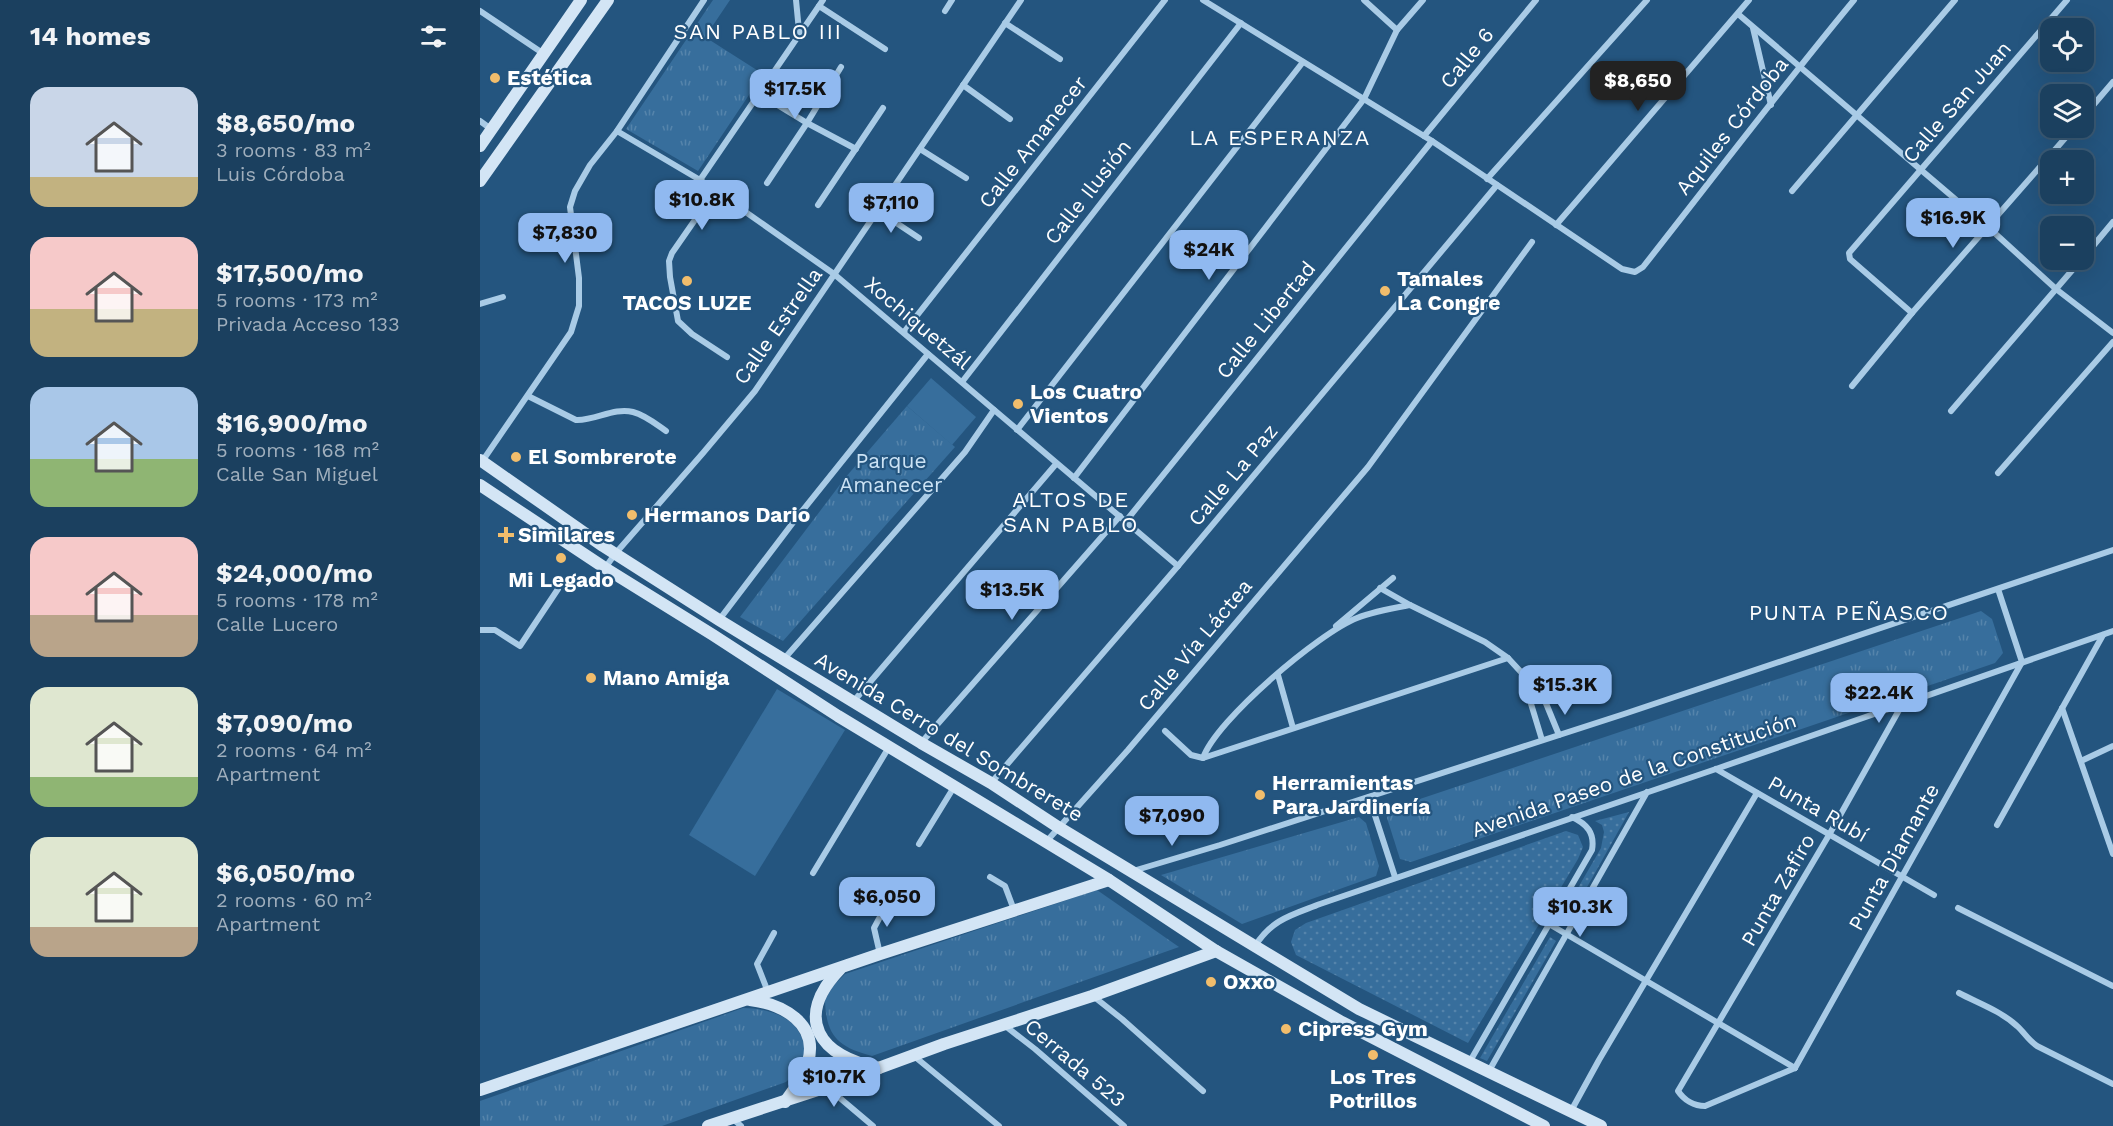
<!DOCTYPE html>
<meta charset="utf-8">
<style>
body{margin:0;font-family:"Work Sans",sans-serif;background:#284b68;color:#f1f3f6;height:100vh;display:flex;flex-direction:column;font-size:22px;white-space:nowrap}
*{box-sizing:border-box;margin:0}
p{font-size:20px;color:#a0afbd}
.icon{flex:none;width:33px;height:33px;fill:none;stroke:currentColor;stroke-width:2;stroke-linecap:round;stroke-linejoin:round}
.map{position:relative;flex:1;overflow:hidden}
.details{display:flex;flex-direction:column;background:#1b405f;width:480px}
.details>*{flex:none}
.buttons{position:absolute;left:1560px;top:18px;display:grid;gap:12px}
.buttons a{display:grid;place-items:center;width:54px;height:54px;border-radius:12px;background:#1b405f;box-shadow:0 6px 24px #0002,0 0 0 2px #395974;font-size:30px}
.price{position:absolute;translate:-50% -51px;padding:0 14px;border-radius:12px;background:#90b9f0;color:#111;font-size:20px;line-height:39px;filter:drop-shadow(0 2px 3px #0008)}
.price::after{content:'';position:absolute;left:50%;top:36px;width:18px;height:14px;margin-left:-9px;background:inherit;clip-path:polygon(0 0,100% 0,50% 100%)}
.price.on{background:#222;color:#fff}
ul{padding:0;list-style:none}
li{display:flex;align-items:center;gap:18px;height:150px;padding:0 30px}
li span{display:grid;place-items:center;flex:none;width:168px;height:120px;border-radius:18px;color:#555}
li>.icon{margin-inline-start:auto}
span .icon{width:72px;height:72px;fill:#fffc;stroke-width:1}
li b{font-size:26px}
h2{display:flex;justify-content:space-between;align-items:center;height:72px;padding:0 30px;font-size:26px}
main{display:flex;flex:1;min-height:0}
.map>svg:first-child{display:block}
.grass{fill:url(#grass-tufts)}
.garden{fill:url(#garden-dots)}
.pitch{fill:#376e9c}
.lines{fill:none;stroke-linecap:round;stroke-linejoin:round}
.street{stroke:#a9cbe6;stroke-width:6}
.secondary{stroke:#d3e5f5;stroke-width:12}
.poi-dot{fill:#f1bd6c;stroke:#24557f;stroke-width:2}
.labels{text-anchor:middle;stroke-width:4.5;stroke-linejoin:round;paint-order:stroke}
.street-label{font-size:21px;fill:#fff;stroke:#24557f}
.poi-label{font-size:21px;font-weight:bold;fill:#fff;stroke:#24557f;text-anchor:start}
.park-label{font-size:21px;fill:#cce3f5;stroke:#24557f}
.neighbourhood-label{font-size:22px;letter-spacing:1.5px;fill:#fff;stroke:#24557f}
</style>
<main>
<section class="details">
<h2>14 homes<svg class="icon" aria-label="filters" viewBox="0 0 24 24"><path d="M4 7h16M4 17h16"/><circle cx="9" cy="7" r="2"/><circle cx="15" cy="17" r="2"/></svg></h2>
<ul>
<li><span style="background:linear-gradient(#c9d6e8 75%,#c2b280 0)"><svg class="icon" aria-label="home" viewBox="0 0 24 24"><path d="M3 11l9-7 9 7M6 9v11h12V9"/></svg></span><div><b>$8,650/mo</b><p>3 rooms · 83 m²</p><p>Luis Córdoba</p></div></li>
<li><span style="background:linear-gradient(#f6c9c9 60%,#c2b280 0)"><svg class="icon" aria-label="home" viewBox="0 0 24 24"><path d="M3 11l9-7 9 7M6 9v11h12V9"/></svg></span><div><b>$17,500/mo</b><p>5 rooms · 173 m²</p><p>Privada Acceso 133</p></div></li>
<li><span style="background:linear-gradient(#a9c7e8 60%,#8fb573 0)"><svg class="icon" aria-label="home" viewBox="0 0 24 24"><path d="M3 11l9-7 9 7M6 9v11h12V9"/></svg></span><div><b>$16,900/mo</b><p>5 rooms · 168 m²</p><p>Calle San Miguel</p></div></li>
<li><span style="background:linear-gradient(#f6c9c9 65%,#b9a48a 0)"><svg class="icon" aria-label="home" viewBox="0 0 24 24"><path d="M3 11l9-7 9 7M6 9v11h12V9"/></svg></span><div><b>$24,000/mo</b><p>5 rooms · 178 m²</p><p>Calle Lucero</p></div></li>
<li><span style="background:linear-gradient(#dfe7d0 75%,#8fb573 0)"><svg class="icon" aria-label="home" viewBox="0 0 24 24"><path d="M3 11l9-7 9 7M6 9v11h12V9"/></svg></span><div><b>$7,090/mo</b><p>2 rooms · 64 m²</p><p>Apartment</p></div></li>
<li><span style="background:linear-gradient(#dfe7d0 75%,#b9a48a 0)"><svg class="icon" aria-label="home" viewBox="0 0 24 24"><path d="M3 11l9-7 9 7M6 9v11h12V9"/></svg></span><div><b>$6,050/mo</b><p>2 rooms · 60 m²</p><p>Apartment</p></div></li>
</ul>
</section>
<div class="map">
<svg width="1633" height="1126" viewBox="0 0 1633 1126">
<defs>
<pattern id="grass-tufts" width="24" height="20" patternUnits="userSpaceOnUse" patternTransform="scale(1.5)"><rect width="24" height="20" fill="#376e9c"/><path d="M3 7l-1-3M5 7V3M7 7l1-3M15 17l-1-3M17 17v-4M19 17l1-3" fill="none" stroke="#5584ab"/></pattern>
<pattern id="garden-dots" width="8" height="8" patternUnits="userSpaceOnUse" patternTransform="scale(1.5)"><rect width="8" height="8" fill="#376e9c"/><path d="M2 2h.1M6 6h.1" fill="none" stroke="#5584ab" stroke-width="1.8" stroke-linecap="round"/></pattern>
</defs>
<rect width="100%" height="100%" fill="#24557f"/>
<g class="grass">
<path d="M 233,0 L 250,0 L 225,37 L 283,74 L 218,171 L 146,129 Z"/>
<path d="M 427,406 L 475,447 L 303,641 L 260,617 L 365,478 Z"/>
<path d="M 1501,611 L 1512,619 L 1523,653 L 1515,663 L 931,862 L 920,859 L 907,818 L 910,809 Z"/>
<path d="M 879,817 L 886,823 L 899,866 L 896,876 L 762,924 L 681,875 Z"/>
<path d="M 617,890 L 699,947 L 392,1056 C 358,1047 346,1036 345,1000 L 353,986 L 365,974 Z"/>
<path d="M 263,1008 C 289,1008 321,1018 324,1047 C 325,1053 323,1064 319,1069 C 316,1074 310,1078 306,1082 L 182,1126 L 0,1126 L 0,1101 Z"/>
</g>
<g class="garden">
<path d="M 1149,812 L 1087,923 L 1080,919 L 1121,848 L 1124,832 L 1122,825 L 1115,821 Z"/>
<path d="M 1086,831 L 1098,835 L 1103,847 L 1098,859 L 988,1043 L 816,955 L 811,942 L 815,930 L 826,923 Z"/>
<path d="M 1070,937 L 1076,941 L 1007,1061 L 1000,1058 Z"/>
</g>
<g class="pitch">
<path d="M 451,378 L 496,417 L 472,445 L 427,406 Z"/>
<path d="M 297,689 L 365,730 L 275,876 L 209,835 Z"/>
</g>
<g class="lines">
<g class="street">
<path d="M 316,0 L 319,31"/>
<path d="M 723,0 L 952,141 L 1142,269 L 1155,272 L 1163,267 C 1233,178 1302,87 1374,0"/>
<path d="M 884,0 L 917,30"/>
<path d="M 339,6 L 405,49"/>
<path d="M 0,11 L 64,54"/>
<path d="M 465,11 L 472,0"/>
<path d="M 1258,14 L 1508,227 L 1576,289 L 1633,333"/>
<path d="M 525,23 L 580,59"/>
<path d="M 1273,28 L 1291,105"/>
<path d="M 483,85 L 530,119"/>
<path d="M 278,93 L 327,123 L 376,149"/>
<path d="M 1604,116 L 1633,82"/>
<path d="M 0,121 L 11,129"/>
<path d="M 137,131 L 220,180 L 354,274 L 698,566"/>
<path d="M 944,136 L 1056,0"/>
<path d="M 440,149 L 486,178"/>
<path d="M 1007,179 L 1167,0"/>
<path d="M 220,180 L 343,0"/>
<path d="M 287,183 L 327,123 L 361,67"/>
<path d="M 235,191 L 192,253 L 189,261 L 190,277 L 198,321 L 212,334 L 247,357"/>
<path d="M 1312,191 L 1475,0"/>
<path d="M 338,205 L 403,108"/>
<path d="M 397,210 L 439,238"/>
<path d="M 1076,225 L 1269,0"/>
<path d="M 1604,257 L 1633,222"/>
<path d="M 0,304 L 23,297"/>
<path d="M 1432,313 L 1370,259 L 1369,253 L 1587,0"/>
<path d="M 424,332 L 685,0"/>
<path d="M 482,382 L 761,23"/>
<path d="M 1372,386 L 1432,313 L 1594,128"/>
<path d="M 48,396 L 96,420 C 115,421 134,407 153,412 C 165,415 176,424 186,431"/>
<path d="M 1471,411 L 1601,260"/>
<path d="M 537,430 L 823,62"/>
<path d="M 1,463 L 91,332 L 99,306 L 99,278 L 90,207 L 95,191 L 110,165 L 137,131 L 224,0"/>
<path d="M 1518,473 L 1633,342"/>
<path d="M 594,478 L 884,99 L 917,30 L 943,0"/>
<path d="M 646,521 L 952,141"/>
<path d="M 125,568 L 135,554 L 223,453 L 275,391 L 541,0"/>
<path d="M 900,588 L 930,605 L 1005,642 L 1028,658 L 1063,696 L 1079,735"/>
<path d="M 239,620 L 315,520 L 448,354"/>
<path d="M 856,626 L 913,578"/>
<path d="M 0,630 L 15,630 L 40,646 L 78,589"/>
<path d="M 304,659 L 485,452 L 514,410"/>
<path d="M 1042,674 L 1062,740"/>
<path d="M 798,675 L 813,728"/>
<path d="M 373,702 L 576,464"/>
<path d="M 1582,708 L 1633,854"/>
<path d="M 685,731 L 711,755 L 723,758 L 1028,658"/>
<path d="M 441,743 L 640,516"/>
<path d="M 723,758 C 736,720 839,633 877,618 C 894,611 913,608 930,605"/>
<path d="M 1601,761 L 1633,746"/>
<path d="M 1236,769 L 1454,895"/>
<path d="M 511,783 L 698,566 L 1017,185"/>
<path d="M 889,797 L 915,877"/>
<path d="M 1517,825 L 1623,635"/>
<path d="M 566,842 L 648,750 L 888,467 L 1052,242"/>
<path d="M 439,844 L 474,787"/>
<path d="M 653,871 L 740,845 L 1144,714 L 1633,550"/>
<path d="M 333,873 L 409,747"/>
<path d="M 510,877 L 525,886 L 534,910"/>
<path d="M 1478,908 L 1633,986"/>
<path d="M 1069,924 L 1315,1068"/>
<path d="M 775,946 C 792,919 812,915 840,904 L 1236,769 L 1633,631"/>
<path d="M 400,954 L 394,928 L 408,902"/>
<path d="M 288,992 L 277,964 L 294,933"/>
<path d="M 1479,993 C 1498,1003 1521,1011 1537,1026 C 1544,1032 1548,1040 1557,1046 L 1633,1084"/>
<path d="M 613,996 L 642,1019 L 723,1091"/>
<path d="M 524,1025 L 555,1049 L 644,1126"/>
<path d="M 434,1056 L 519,1126"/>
<path d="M 989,1063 L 1112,850 C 1115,833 1107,824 1092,817"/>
<path d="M 1315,1068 L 1225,1106 C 1214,1106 1204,1100 1198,1091 L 1349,835 L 1423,703"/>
<path d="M 1315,1068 L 1542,662 L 1518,589"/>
<path d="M 1009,1071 L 1167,792"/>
<path d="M 348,1088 L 393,1126"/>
<path d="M 1091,1111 L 1119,1060 L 1277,793"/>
<path d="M 252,1118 L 261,1126"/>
</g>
<g class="secondary">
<path d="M 0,146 L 101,0"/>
<path d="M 0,181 L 128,0"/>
<path d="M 0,460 L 123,546 L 239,620 L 441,743 L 511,783 L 578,827 L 879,1009 L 1121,1126"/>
<path d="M 0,485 L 125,568 L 233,635 L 358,716 L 629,880 L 736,951 L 860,1021 L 1064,1126"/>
<path d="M 360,969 C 313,1018 339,1057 399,1068"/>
<path d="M 270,1000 C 302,1004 339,1023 328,1062 C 324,1077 314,1089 305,1102"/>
<path d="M 0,1090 L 400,954 L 629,880"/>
<path d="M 228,1126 L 347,1087 L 464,1044 L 612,996 L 736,951"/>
</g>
</g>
<g class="poi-dot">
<circle cx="15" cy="78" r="6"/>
<circle cx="207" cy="281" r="6"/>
<circle cx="905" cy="291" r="6"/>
<circle cx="538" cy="404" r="6"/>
<circle cx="36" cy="457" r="6"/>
<circle cx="152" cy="515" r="6"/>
<path d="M23 526h6v6h6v6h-6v6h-6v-6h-6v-6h6z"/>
<circle cx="81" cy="558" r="6"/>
<circle cx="111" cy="678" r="6"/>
<circle cx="780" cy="795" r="6"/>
<circle cx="731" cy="982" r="6"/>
<circle cx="806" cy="1029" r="6"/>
<circle cx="893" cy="1055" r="6"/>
</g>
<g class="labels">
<g class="street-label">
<text transform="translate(987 58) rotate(-51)" y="7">Calle 6</text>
<text transform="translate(1477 102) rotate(-49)" y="7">Calle San Juan</text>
<text transform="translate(1252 126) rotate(-52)" y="7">Aquiles Córdoba</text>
<text transform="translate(553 142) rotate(-52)" y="7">Calle Amanecer</text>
<text transform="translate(608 192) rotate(-52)" y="7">Calle Ilusión</text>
<text transform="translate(786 320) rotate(-51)" y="7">Calle Libertad</text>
<text transform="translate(438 323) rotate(40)" y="7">Xochiquetzál</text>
<text transform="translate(298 326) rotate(-55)" y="7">Calle Estrella</text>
<text transform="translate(753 475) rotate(-50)" y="7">Calle La Paz</text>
<text transform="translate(715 645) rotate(-50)" y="7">Calle Vía Láctea</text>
<text transform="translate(469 737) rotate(31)" y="7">Avenida Cerro del Sombrerete</text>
<text transform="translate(1154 775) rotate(-19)" y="7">Avenida Paseo de la Constitución</text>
<text transform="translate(1338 809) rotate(30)" y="7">Punta Rubí</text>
<text transform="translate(1414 857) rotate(-61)" y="7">Punta Diamante</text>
<text transform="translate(1298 890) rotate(-60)" y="7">Punta Zafiro</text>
<text transform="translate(595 1063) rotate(40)" y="7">Cerrada 523</text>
</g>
<g class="poi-label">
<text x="27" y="85">Estética</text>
<text x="917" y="286">Tamales<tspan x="917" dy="24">La Congre</tspan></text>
<text x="207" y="310" text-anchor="middle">TACOS LUZE</text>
<text x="550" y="399">Los Cuatro<tspan x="550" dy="24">Vientos</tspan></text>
<text x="48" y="464">El Sombrerote</text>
<text x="164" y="522">Hermanos Dario</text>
<text x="38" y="542">Similares</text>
<text x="81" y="587" text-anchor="middle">Mi Legado</text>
<text x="123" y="685">Mano Amiga</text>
<text x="792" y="790">Herramientas<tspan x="792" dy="24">Para Jardinería</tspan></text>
<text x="743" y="989">Oxxo</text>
<text x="818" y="1036">Cipress Gym</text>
<text x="893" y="1084" text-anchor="middle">Los Tres<tspan x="893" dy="24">Potrillos</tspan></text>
</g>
<g class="park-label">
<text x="411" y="468">Parque<tspan x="411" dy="24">Amanecer</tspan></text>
</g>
<g class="neighbourhood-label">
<text x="278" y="39">SAN PABLO III</text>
<text x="800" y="145">LA ESPERANZA</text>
<text x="591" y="507">ALTOS DE<tspan x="591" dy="25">SAN PABLO</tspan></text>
<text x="1369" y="620">PUNTA PEÑASCO</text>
</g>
</g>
</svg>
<div class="buttons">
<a><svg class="icon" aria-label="locate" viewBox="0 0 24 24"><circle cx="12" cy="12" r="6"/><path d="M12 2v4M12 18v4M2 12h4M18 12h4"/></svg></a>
<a><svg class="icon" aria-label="layers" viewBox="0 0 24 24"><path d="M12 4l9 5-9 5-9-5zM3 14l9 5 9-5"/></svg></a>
<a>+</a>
<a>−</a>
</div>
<b class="price on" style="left:1158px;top:112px">$8,650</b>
<b class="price" style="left:315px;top:120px">$17.5K</b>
<b class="price" style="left:222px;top:231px">$10.8K</b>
<b class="price" style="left:411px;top:234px">$7,110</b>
<b class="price" style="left:1473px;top:249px">$16.9K</b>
<b class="price" style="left:85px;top:264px">$7,830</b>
<b class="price" style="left:729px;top:281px">$24K</b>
<b class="price" style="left:532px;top:621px">$13.5K</b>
<b class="price" style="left:1085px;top:716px">$15.3K</b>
<b class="price" style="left:1399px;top:724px">$22.4K</b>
<b class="price" style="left:692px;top:847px">$7,090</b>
<b class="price" style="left:407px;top:928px">$6,050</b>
<b class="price" style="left:1100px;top:938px">$10.3K</b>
<b class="price" style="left:354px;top:1108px">$10.7K</b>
</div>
</main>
